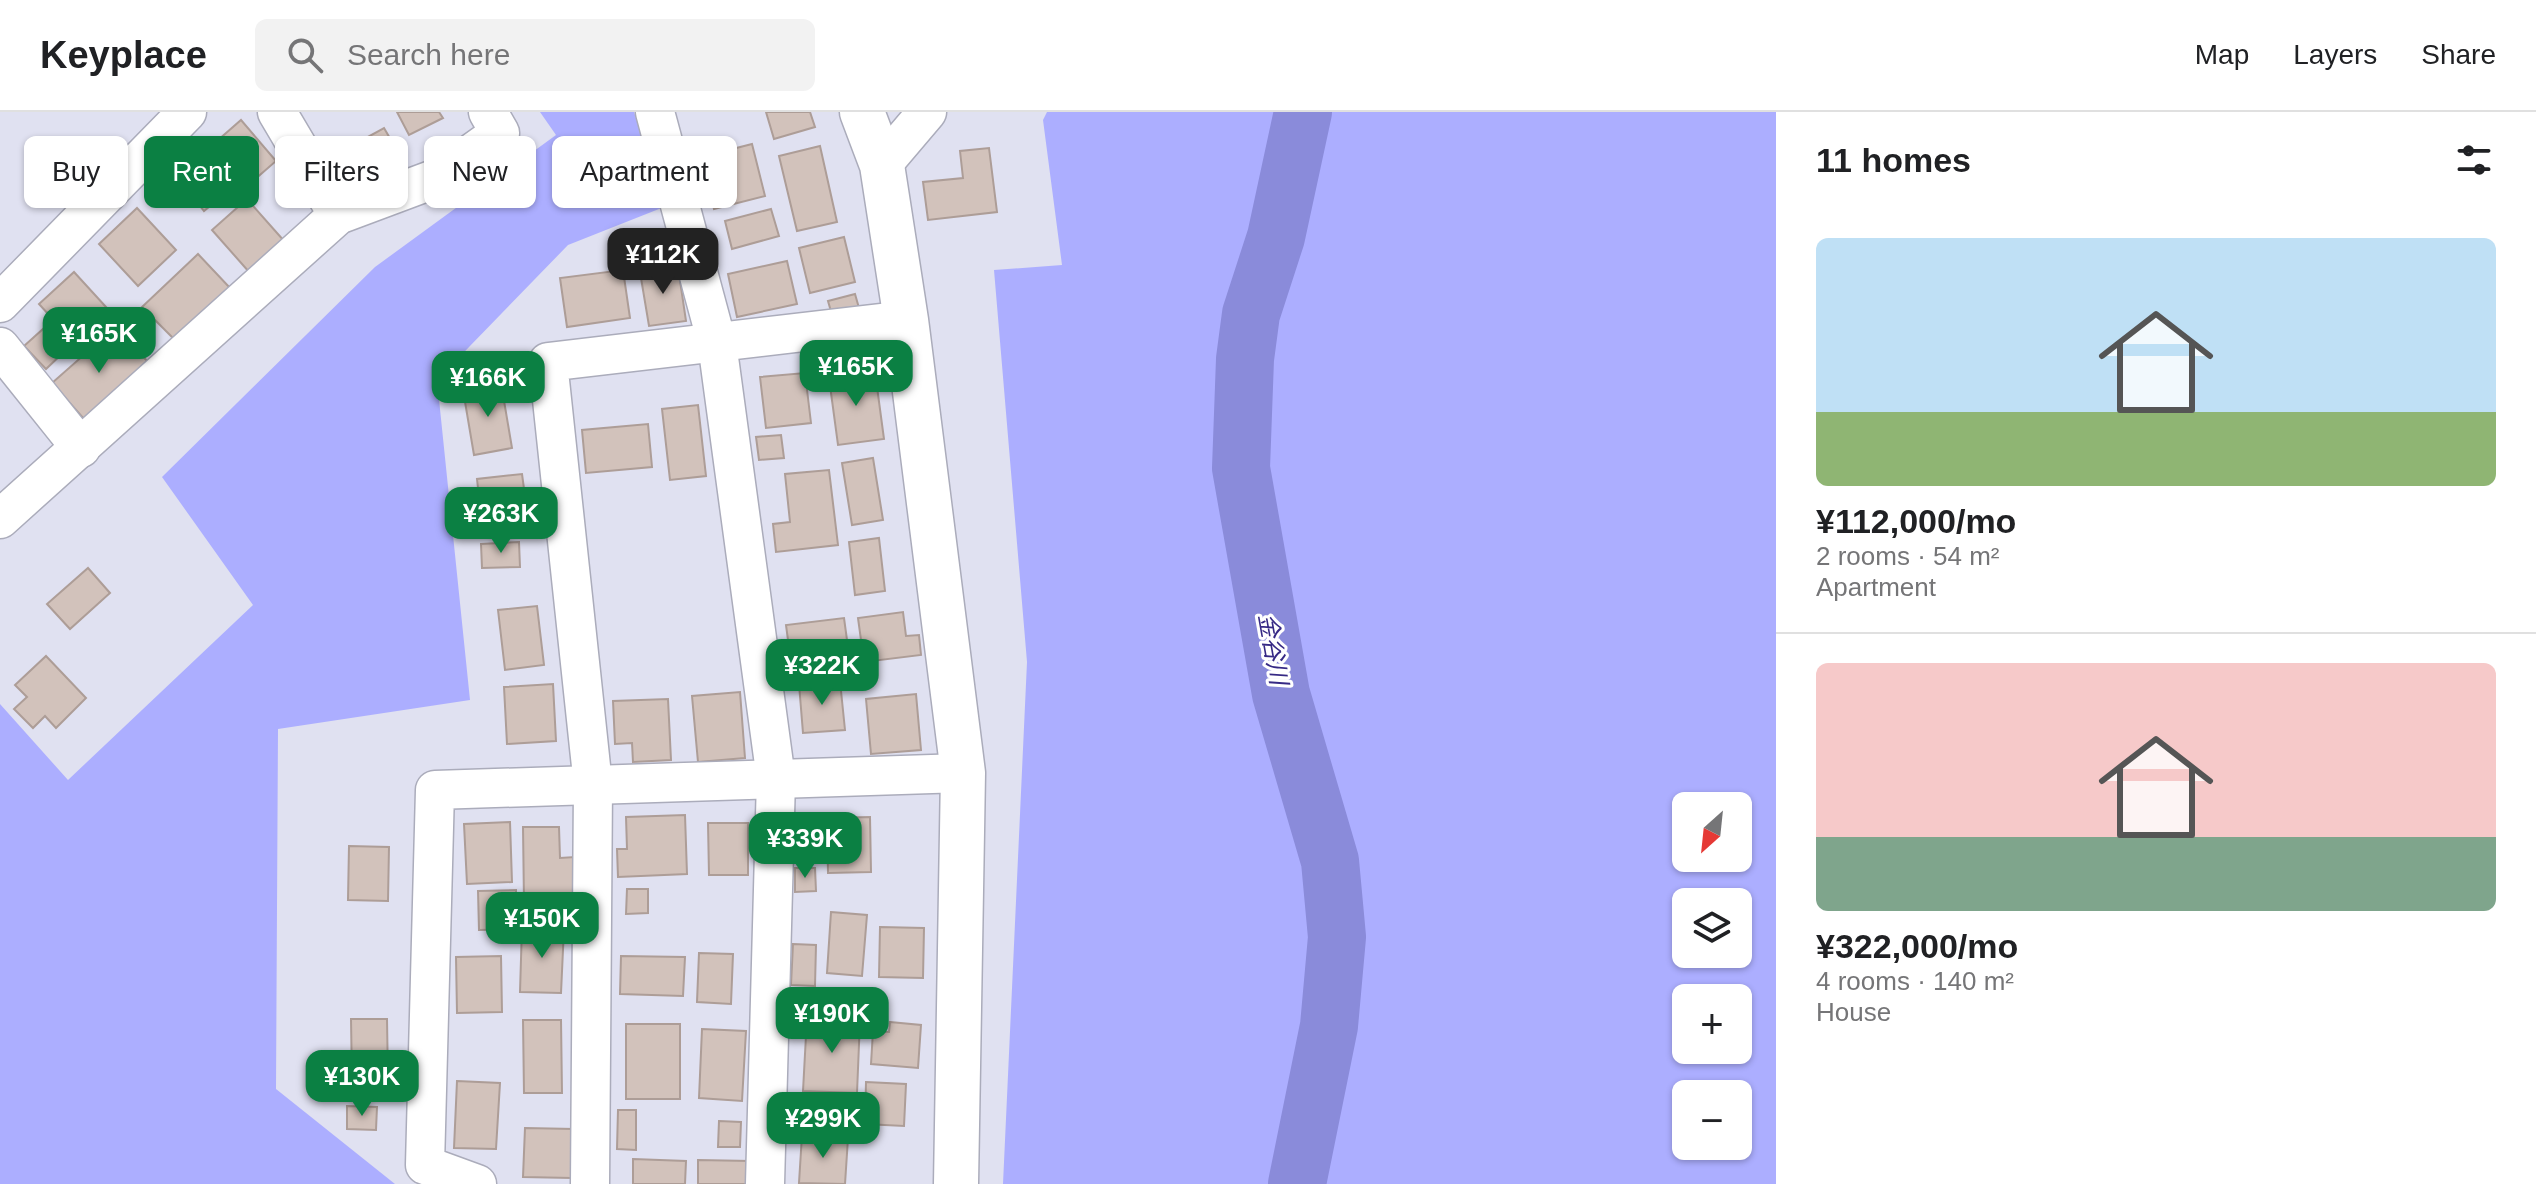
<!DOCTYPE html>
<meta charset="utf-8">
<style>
body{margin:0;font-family:Helvetica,"Noto Sans JP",sans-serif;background:#f2f2f2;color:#202124;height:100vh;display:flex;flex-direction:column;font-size:30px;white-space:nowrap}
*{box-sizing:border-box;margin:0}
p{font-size:26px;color:#757577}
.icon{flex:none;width:44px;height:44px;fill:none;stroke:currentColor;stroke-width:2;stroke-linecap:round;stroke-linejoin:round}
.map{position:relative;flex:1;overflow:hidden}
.details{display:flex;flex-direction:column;background:#fff;width:760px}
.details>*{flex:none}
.top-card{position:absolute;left:24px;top:24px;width:760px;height:72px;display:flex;gap:16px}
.needle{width:52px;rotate:207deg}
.controls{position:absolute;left:1672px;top:680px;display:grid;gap:16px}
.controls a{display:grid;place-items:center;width:80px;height:80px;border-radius:12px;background:#fff;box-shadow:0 2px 6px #0004;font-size:40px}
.price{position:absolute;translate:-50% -68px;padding:0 18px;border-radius:16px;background:#0b8043;color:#fff;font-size:26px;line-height:52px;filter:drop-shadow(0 2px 4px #0008)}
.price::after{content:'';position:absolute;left:50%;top:48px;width:24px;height:18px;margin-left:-12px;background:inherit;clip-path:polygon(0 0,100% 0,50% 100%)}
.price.selected{background:#222;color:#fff}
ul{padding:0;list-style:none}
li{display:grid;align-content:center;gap:16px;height:424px;padding:0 40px}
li+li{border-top:2px solid #e0e0e0}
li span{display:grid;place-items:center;height:248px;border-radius:12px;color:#555}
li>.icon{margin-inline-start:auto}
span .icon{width:144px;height:144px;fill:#fffc;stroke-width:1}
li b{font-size:34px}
h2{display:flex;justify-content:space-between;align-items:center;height:96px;padding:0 40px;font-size:34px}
.pill{padding:0 28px;border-radius:12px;background:#fff;box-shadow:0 2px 6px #0004;font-size:28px;line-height:72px}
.pill.selected{background:#0b8043;color:#fff}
header{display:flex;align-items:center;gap:48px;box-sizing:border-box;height:112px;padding:0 40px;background:#fff;border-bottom:2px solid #e0e0e0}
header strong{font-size:38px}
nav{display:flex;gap:44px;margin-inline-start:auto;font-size:28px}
.search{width:560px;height:72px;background:#f2f2f2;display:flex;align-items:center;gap:20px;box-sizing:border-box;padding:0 28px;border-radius:12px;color:#757577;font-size:30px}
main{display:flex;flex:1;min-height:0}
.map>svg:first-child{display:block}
.green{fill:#acaeff;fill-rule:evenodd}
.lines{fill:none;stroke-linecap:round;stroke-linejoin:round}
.river{stroke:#8a8bda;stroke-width:58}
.building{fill:#d2c2bb;stroke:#ad9d97;stroke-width:2}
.street-casing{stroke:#abacbb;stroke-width:41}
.secondary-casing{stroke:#abacbb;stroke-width:47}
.street{stroke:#fff;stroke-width:38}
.secondary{stroke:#fff;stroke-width:44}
.labels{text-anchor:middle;stroke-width:6;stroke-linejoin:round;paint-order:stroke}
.water-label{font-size:24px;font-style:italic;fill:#362985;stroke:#fff}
</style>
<header>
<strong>Keyplace</strong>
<div class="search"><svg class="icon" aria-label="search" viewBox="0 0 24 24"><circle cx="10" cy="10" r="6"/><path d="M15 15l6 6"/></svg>Search here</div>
<nav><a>Map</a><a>Layers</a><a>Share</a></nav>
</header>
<main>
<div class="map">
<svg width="1776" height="1072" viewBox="0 0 1776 1072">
<rect width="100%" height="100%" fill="#e0e1f1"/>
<g class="green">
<path d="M 540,0 L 634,0 L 664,95 L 568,133 L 437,268 L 470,588 L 278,617 L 276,977 L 395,1072 L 0,1072 L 0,592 L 68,668 L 253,493 L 162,365 L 375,155 L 556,23 Z"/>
<path d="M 1047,0 L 1776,0 L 1776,1072 L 1003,1072 L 1027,550 L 994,158 L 1062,153 L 1043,8 ZM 1686,694 L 1738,694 L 1738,746 L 1686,746 ZM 1686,790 L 1738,790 L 1738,842 L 1686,842 ZM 1686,886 L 1738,886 L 1738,938 L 1686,938 ZM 1686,982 L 1738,982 L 1738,1034 L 1686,1034 Z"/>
</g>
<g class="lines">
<path class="river" d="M 1297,1072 L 1329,914 L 1337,825 L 1330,749 L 1281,582 L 1241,356 L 1245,247 L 1251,202 L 1276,125 L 1303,0"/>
</g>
<g class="building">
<path d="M 397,0 L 439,0 L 443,6 L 409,23 Z"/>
<path d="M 766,0 L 810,0 L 815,15 L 774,27 Z"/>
<path d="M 241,8 L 276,49 L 229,90 L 194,49 Z"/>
<path d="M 384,16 L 406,54 L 366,77 L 344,38 Z"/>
<path d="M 752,32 L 765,84 L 714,97 L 701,45 Z"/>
<path d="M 820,34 L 837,110 L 797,119 L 779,44 Z"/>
<path d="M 989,36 L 997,100 L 928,108 L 923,70 L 963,66 L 960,39 Z"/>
<path d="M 194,62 L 216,89 L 204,99 L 182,71 Z"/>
<path d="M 247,87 L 285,130 L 250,161 L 212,118 Z"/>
<path d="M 137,96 L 176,138 L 138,174 L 99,132 Z"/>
<path d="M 771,97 L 779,124 L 732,137 L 725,109 Z"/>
<path d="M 844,125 L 855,170 L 810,181 L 799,136 Z"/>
<path d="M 198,142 L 231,177 L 176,229 L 142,195 Z"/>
<path d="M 787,149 L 797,192 L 737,205 L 728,162 Z"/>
<path d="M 678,155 L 686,209 L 649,214 L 640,160 Z"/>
<path d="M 623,158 L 630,206 L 567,215 L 560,166 Z"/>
<path d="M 74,160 L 106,195 L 71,227 L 39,192 Z"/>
<path d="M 855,182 L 859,196 L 832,203 L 828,189 Z"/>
<path d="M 43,217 L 64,240 L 46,257 L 24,234 Z"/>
<path d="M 125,225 L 148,250 L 84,307 L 52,271 L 103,226 L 113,236 Z"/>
<path d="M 875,260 L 884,327 L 838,333 L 829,266 Z"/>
<path d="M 805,261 L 811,311 L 766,316 L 760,265 Z"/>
<path d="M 501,271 L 512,336 L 474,343 L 463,278 Z"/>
<path d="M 698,293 L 706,364 L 670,368 L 662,297 Z"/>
<path d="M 648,312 L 652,355 L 586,361 L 582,318 Z"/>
<path d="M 781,323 L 784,346 L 759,348 L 756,325 Z"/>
<path d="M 873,346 L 883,408 L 852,413 L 842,351 Z"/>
<path d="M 829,358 L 838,433 L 776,440 L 773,412 L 790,410 L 785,362 Z"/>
<path d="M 522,362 L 528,406 L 482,412 L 477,367 Z"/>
<path d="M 879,426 L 885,479 L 855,483 L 849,430 Z"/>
<path d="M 519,430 L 520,455 L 482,456 L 481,432 Z"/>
<path d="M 88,456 L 110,481 L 70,517 L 47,492 Z"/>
<path d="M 537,494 L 544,553 L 505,558 L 498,498 Z"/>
<path d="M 903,500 L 906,524 L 919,523 L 921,543 L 864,550 L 858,506 Z"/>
<path d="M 844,506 L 850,550 L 792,558 L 786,513 Z"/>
<path d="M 46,544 L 86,586 L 56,616 L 45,604 L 33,616 L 14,597 L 27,585 L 15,573 Z"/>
<path d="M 840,569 L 845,618 L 803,621 L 799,572 Z"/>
<path d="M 553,572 L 556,629 L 507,632 L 504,575 Z"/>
<path d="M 740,580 L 745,646 L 698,650 L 692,584 Z"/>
<path d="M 916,582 L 921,638 L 871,642 L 866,587 Z"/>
<path d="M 668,587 L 671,648 L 633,650 L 632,631 L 615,632 L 613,589 Z"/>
<path d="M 685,703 L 687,762 L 618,765 L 617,737 L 627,737 L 626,705 Z"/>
<path d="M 870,705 L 871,760 L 828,761 L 827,706 Z"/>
<path d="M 510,710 L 512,770 L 467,772 L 464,712 Z"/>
<path d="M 708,711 L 748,711 L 748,763 L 709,763 Z"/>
<path d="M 523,715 L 559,715 L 560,746 L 575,745 L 576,789 L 524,790 Z"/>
<path d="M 349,734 L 389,735 L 388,789 L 348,788 Z"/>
<path d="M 795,756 L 815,756 L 816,779 L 795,780 Z"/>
<path d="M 627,777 L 648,777 L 648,801 L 626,802 Z"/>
<path d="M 516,778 L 516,817 L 479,818 L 478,779 Z"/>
<path d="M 831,800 L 867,803 L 862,864 L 827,861 Z"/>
<path d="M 522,814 L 564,816 L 561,881 L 520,880 Z"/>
<path d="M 880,815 L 924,816 L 923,866 L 879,865 Z"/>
<path d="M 793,832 L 816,833 L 815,874 L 791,873 Z"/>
<path d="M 699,841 L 733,842 L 731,892 L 697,890 Z"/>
<path d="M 501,844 L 502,900 L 457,901 L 456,845 Z"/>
<path d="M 621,844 L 685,845 L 683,884 L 620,882 Z"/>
<path d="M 807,905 L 860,908 L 857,981 L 803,979 Z"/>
<path d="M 351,907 L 387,907 L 388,969 L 352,970 Z"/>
<path d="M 523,908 L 561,908 L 562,981 L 524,981 Z"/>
<path d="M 890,910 L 921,913 L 918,956 L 871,952 L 873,919 L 889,920 Z"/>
<rect x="626" y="912" width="54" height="75"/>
<path d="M 702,917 L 746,919 L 742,989 L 699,986 Z"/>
<path d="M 457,969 L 500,971 L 496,1037 L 454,1036 Z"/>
<path d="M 866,970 L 906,972 L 904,1014 L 865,1012 Z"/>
<path d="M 347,994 L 377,995 L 376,1018 L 347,1017 Z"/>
<path d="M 618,998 L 636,998 L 636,1038 L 617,1037 Z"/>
<path d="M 719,1009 L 741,1010 L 740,1035 L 718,1035 Z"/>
<path d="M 525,1016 L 574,1017 L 572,1066 L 523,1065 Z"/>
<path d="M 802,1023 L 848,1026 L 845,1072 L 799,1071 Z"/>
<path d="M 633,1047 L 686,1049 L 685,1072 L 633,1072 Z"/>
<path d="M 698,1048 L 750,1049 L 750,1072 L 698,1072 Z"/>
</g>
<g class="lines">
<defs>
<g id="street">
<path d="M 277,0 L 338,103"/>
<path d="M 655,0 L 717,231 L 776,667 L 765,1072"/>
<path d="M 882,53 L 927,0"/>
<path d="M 0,191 L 187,0"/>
<path d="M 0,235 L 81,336"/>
<path d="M 0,407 L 338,103 L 437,66 L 500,21 L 488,0"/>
<path d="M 477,1072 L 425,1053 L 435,678 L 963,661"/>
<path d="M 590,1072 L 593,673 L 548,250 L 906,208"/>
</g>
<path id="secondary" d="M 862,0 L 882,53 L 906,208 L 963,661 L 956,1072"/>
</defs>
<use href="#street" class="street-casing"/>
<use href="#secondary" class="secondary-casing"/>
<use href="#street" class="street"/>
<use href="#secondary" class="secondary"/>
</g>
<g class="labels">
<g class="water-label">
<text transform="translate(1273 537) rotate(80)" y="8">金谷川</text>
</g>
</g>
</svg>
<div class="controls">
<a><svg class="needle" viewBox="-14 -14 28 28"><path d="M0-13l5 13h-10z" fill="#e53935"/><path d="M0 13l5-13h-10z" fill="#757577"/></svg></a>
<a><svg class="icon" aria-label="layers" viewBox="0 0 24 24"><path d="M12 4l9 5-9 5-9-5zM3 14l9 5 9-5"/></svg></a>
<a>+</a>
<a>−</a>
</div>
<b class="price selected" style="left:663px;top:184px">¥112K</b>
<b class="price" style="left:99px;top:263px">¥165K</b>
<b class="price" style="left:856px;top:296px">¥165K</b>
<b class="price" style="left:488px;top:307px">¥166K</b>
<b class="price" style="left:501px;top:443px">¥263K</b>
<b class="price" style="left:822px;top:595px">¥322K</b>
<b class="price" style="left:805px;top:768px">¥339K</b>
<b class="price" style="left:542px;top:848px">¥150K</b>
<b class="price" style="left:832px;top:943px">¥190K</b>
<b class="price" style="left:362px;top:1006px">¥130K</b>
<b class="price" style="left:823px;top:1048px">¥299K</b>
<div class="top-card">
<a class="pill">Buy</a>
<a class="pill selected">Rent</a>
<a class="pill">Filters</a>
<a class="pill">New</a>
<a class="pill">Apartment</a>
</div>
</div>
<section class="details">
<h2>11 homes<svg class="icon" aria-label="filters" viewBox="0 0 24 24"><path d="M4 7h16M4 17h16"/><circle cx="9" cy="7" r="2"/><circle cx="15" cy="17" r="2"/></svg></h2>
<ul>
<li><span style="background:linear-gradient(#bfe0f5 70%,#8fb573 0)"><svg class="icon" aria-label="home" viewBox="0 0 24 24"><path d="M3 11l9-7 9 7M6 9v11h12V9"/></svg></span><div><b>¥112,000/mo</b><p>2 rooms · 54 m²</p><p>Apartment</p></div></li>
<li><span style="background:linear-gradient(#f6c9c9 70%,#7fa58c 0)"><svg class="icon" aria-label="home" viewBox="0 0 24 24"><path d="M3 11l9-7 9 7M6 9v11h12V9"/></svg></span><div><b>¥322,000/mo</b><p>4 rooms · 140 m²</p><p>House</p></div></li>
</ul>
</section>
</main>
